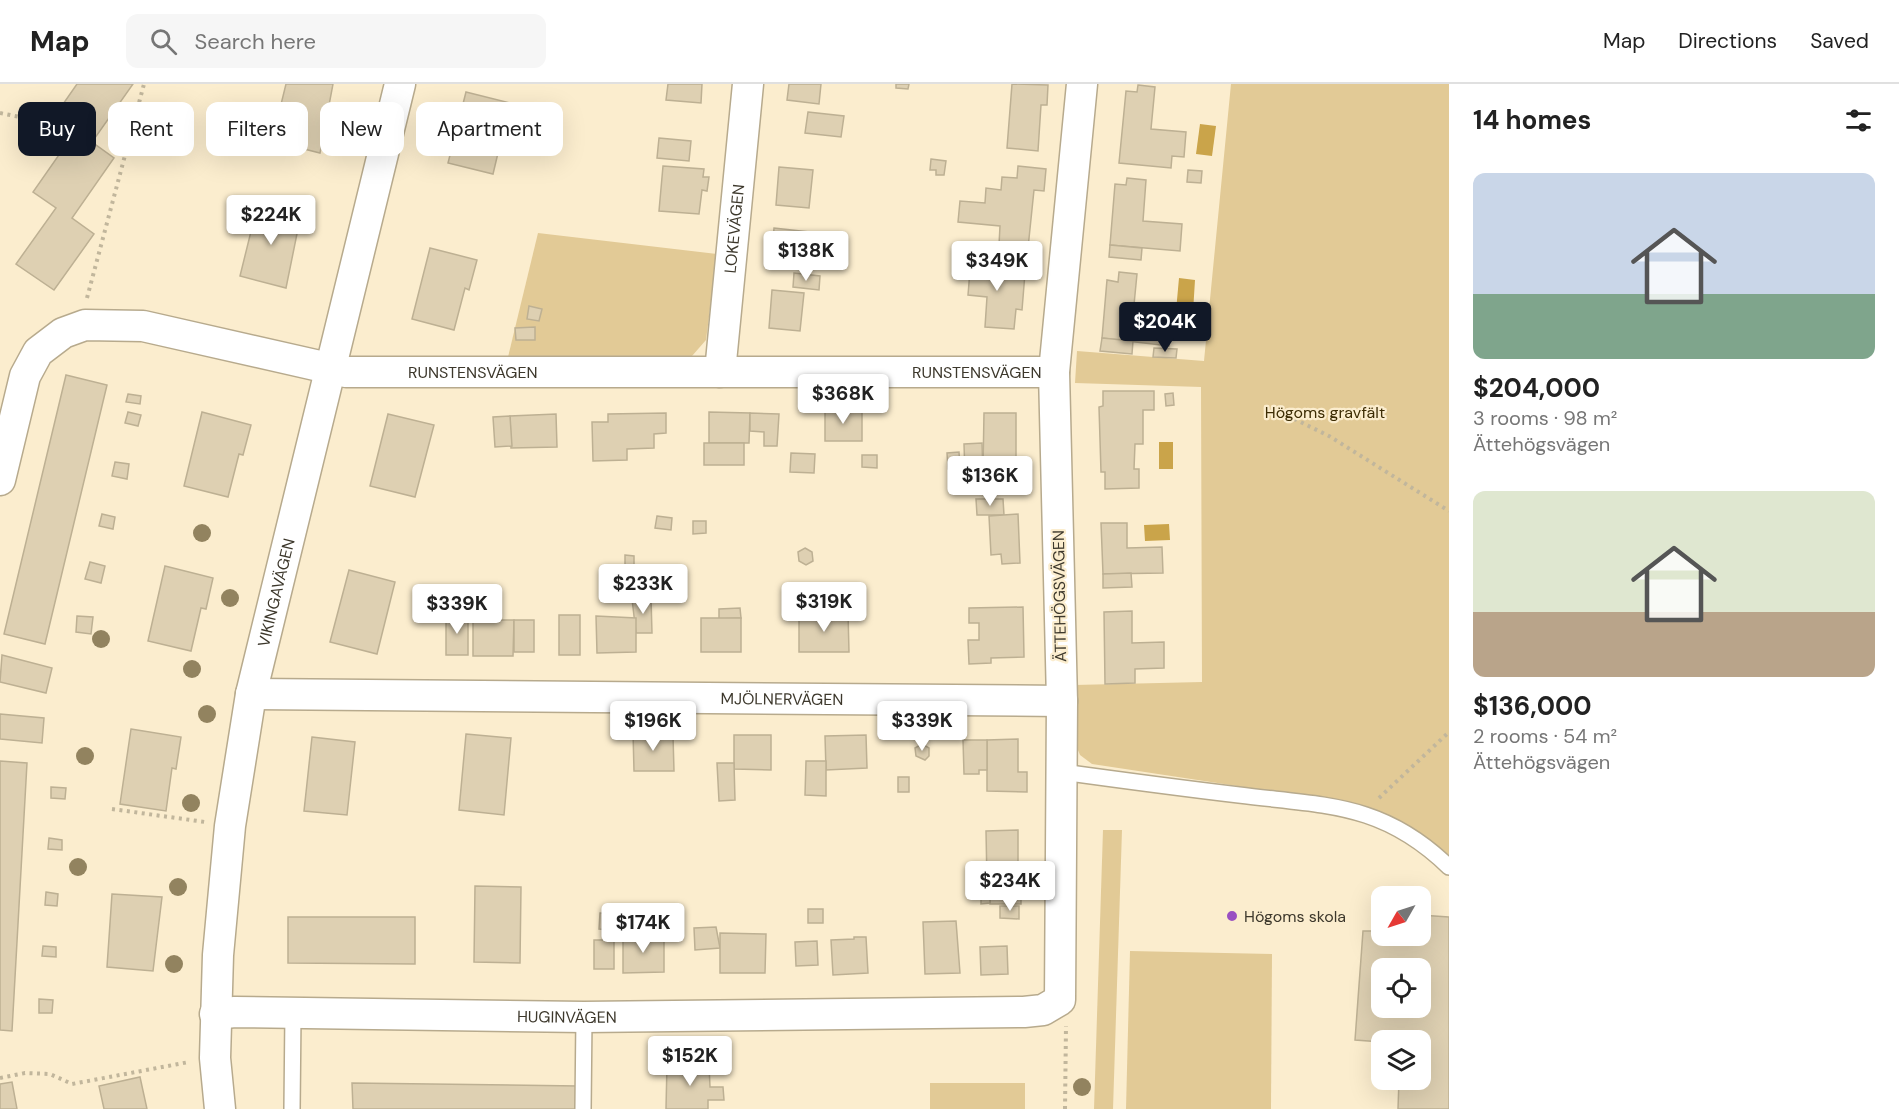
<!DOCTYPE html>
<meta charset="utf-8">
<style>
body{margin:0;font-family:"DM Sans",sans-serif;background:#f6f6f6;color:#222;height:100vh;display:flex;flex-direction:column;font-size:22px;white-space:nowrap}
*{box-sizing:border-box;margin:0}
p{font-size:20px;color:#767676}
.icon{flex:none;width:33px;height:33px;fill:none;stroke:currentColor;stroke-width:2;stroke-linecap:round;stroke-linejoin:round}
.map{position:relative;flex:1;overflow:hidden}
.drawer{display:flex;flex-direction:column;background:#fff;width:450px}
.drawer>*{flex:none}
.top-card{position:absolute;left:18px;top:18px;width:570px;height:54px;display:flex;gap:12px}
.needle{width:39px;rotate:231deg}
.fabs{position:absolute;left:1371px;top:802px;display:grid;gap:12px}
.fabs a{display:grid;place-items:center;width:60px;height:60px;border-radius:12px;background:#fff;box-shadow:0 6px 24px #0002;font-size:30px}
.price{position:absolute;translate:-50% -51px;padding:0 14px;border-radius:6px;background:#fff;color:#222;font-size:20px;line-height:39px;filter:drop-shadow(0 2px 3px #0008)}
.price::after{content:'';position:absolute;left:50%;top:36px;width:18px;height:14px;margin-left:-9px;background:inherit;clip-path:polygon(0 0,100% 0,50% 100%)}
.price.selected{background:#111827;color:#fff}
ul{padding:0;list-style:none}
li{display:grid;align-content:center;gap:12px;height:318px;padding:0 24px}
li span{display:grid;place-items:center;height:186px;border-radius:12px;color:#555}
li>.icon{margin-inline-start:auto}
span .icon{width:108px;height:108px;fill:#fffc;stroke-width:1}
li b{font-size:26px}
h2{display:flex;justify-content:space-between;align-items:center;height:72px;padding:0 24px;font-size:26px}
.tag{padding:0 21px;border-radius:12px;background:#fff;box-shadow:0 6px 24px #0002;font-size:21px;line-height:54px}
.tag.selected{background:#111827;color:#fff}
header{display:flex;align-items:center;gap:36px;box-sizing:border-box;height:84px;padding:0 30px;background:#fff;border-bottom:2px solid #e0e0e0}
header strong{font-size:28px}
nav{display:flex;gap:33px;margin-inline-start:auto;font-size:21px}
.search{width:420px;height:54px;background:#f6f6f6;display:flex;align-items:center;gap:15px;box-sizing:border-box;padding:0 21px;border-radius:12px;color:#767676;font-size:22px}
main{display:flex;flex:1;min-height:0}
.map>svg:first-child{display:block}
.green{fill:#e2ca96}
.water{fill:#caa44a}
.building{fill:#ded0b2;stroke:#bdb093;stroke-width:1.5;fill-rule:evenodd}
.lines{fill:none;stroke-linecap:round;stroke-linejoin:round}
.lane-casing{stroke:#b7aa8d;stroke-width:18}
.street-casing{stroke:#b7aa8d;stroke-width:33}
.path{stroke:#c1b69c;stroke-width:4;stroke-dasharray:3 4.5;stroke-linecap:butt}
.lane{stroke:#fff;stroke-width:15}
.street{stroke:#fff;stroke-width:30}
.tree{fill:#92835f}
.poi-dot{fill:#994fc2;stroke:#fbedce;stroke-width:2}
.labels{text-anchor:middle;stroke-width:4.5;stroke-linejoin:round;paint-order:stroke}
.street-label{font-size:16px;fill:#3d382c;stroke:#fbedce}
.park-label{font-size:16px;fill:#3c2c04;stroke:#fbedce}
.poi-label{font-size:16px;fill:#3d382c;stroke:#fbedce;text-anchor:start}
</style>
<header>
<strong>Map</strong>
<div class="search"><svg class="icon" aria-label="search" viewBox="0 0 24 24"><circle cx="10" cy="10" r="6"/><path d="M15 15l6 6"/></svg>Search here</div>
<nav><a>Map</a><a>Directions</a><a>Saved</a></nav>
</header>
<main>
<div class="map">
<svg width="1449" height="1025" viewBox="0 0 1449 1025">
<rect width="100%" height="100%" fill="#fbedce"/>
<g class="green">
<path d="M 1231,0 L 1449,0 L 1449,771 L 1420,750 L 1337,717 L 1092,680 L 1080,671 L 1075,659 L 1074,601 L 1202,598 L 1201,303 L 1075,299 L 1077,267 L 1204,277 Z"/>
<path d="M 538,149 L 717,170 L 706,256 L 692,272 L 508,273 Z"/>
<path d="M 1103,746 L 1122,746 L 1113,1025 L 1094,1025 Z"/>
<path d="M 1130,867 L 1272,870 L 1271,1025 L 1126,1025 Z"/>
<rect x="930" y="999" width="95" height="26"/>
</g>
<g class="water">
<path d="M 1200,40 L 1216,42 L 1212,72 L 1196,70 Z"/>
<path d="M 1179,194 L 1195,196 L 1193,228 L 1176,227 Z"/>
<rect x="1159" y="358" width="14" height="27"/>
<path d="M 1169,440 L 1170,456 L 1145,457 L 1144,441 Z"/>
</g>
<g class="building">
<path d="M 77,0 L 133,0 L 92,58 L 114,74 L 72,134 L 94,150 L 54,206 L 16,180 L 56,124 L 33,108 L 75,48 L 54,33 Z"/>
<path d="M 286,0 L 333,0 L 320,69 L 272,57 Z"/>
<path d="M 668,0 L 702,0 L 701,19 L 666,16 Z"/>
<path d="M 789,0 L 821,0 L 819,20 L 787,16 Z"/>
<path d="M 896,0 L 909,0 L 908,5 L 896,4 Z"/>
<path d="M 1012,0 L 1048,1 L 1047,21 L 1041,21 L 1038,67 L 1007,64 Z"/>
<path d="M 1138,1 L 1155,3 L 1151,45 L 1186,48 L 1184,73 L 1172,72 L 1171,84 L 1119,79 L 1126,7 L 1137,8 Z"/>
<path d="M 466,8 L 514,20 L 507,49 L 503,48 L 493,90 L 448,79 Z"/>
<path d="M 808,28 L 844,32 L 841,53 L 805,49 Z"/>
<path d="M 659,54 L 691,57 L 689,77 L 657,74 Z"/>
<path d="M 931,75 L 946,77 L 944,91 L 936,91 L 936,86 L 930,86 Z"/>
<path d="M 663,82 L 704,85 L 703,93 L 709,93 L 707,107 L 702,106 L 699,130 L 659,127 Z"/>
<path d="M 1018,82 L 1046,85 L 1044,107 L 1034,106 L 1028,164 L 999,161 L 1000,142 L 958,138 L 960,117 L 985,119 L 986,104 L 1001,106 L 1002,93 L 1017,94 Z"/>
<path d="M 779,83 L 813,86 L 809,124 L 776,121 Z"/>
<path d="M 1188,86 L 1202,87 L 1201,99 L 1187,98 Z"/>
<path d="M 1127,94 L 1146,96 L 1143,137 L 1182,140 L 1180,167 L 1110,161 L 1115,100 L 1126,101 Z"/>
<path d="M 258,119 L 301,130 L 286,204 L 240,192 Z"/>
<path d="M 774,144 L 809,148 L 808,162 L 773,158 Z"/>
<path d="M 1110,161 L 1142,164 L 1141,176 L 1109,173 Z"/>
<path d="M 430,164 L 477,176 L 469,206 L 465,204 L 454,246 L 412,235 Z"/>
<path d="M 971,174 L 1000,177 L 999,187 L 1025,189 L 1022,226 L 1016,225 L 1014,245 L 985,243 L 987,213 L 968,211 Z"/>
<path d="M 1119,188 L 1137,190 L 1133,231 L 1172,235 L 1169,262 L 1102,254 L 1107,196 L 1118,198 Z"/>
<path d="M 794,189 L 820,192 L 819,206 L 793,203 Z"/>
<path d="M 772,206 L 804,209 L 800,247 L 769,244 Z"/>
<path d="M 529,222 L 542,225 L 539,237 L 527,235 Z"/>
<path d="M 535,243 L 535,256 L 516,256 L 515,244 Z"/>
<path d="M 1102,254 L 1133,257 L 1132,270 L 1100,267 Z"/>
<path d="M 1154,264 L 1177,265 L 1176,274 L 1153,273 Z"/>
<path d="M 66,291 L 107,301 L 45,560 L 4,550 Z"/>
<path d="M 1103,307 L 1154,307 L 1154,326 L 1143,326 L 1143,360 L 1135,360 L 1134,385 L 1139,385 L 1139,404 L 1105,405 L 1105,388 L 1101,388 L 1099,323 L 1103,322 Z"/>
<path d="M 1173,309 L 1174,321 L 1166,322 L 1165,310 Z"/>
<path d="M 128,310 L 141,312 L 140,320 L 126,318 Z"/>
<rect x="825" y="325" width="37" height="32"/>
<path d="M 128,328 L 141,331 L 138,342 L 125,339 Z"/>
<path d="M 202,328 L 251,341 L 243,371 L 239,370 L 228,413 L 184,402 Z"/>
<path d="M 709,328 L 750,329 L 749,359 L 709,359 Z"/>
<path d="M 666,329 L 666,349 L 654,350 L 654,364 L 627,365 L 627,376 L 593,377 L 592,338 L 608,338 L 608,330 Z"/>
<path d="M 750,329 L 779,330 L 777,362 L 764,362 L 764,348 L 750,347 Z"/>
<path d="M 984,329 L 1016,329 L 1016,379 L 997,380 L 998,384 L 983,384 Z"/>
<path d="M 388,330 L 434,341 L 415,413 L 370,402 Z"/>
<path d="M 556,330 L 557,363 L 511,364 L 510,332 Z"/>
<path d="M 510,332 L 512,362 L 495,363 L 493,333 Z"/>
<rect x="704" y="359" width="40" height="22"/>
<path d="M 982,359 L 983,391 L 965,391 L 964,360 Z"/>
<path d="M 959,368 L 960,384 L 948,385 L 947,369 Z"/>
<path d="M 791,369 L 815,370 L 814,389 L 790,388 Z"/>
<path d="M 862,371 L 877,371 L 877,384 L 862,383 Z"/>
<path d="M 115,378 L 129,380 L 127,395 L 112,392 Z"/>
<path d="M 976,415 L 1003,415 L 1004,431 L 977,431 Z"/>
<path d="M 102,430 L 115,433 L 113,445 L 99,442 Z"/>
<path d="M 1018,430 L 1020,479 L 1002,480 L 1001,470 L 991,471 L 989,432 Z"/>
<path d="M 657,432 L 672,434 L 671,446 L 655,444 Z"/>
<path d="M 693,437 L 706,437 L 706,449 L 693,450 Z"/>
<path d="M 1101,439 L 1127,439 L 1127,464 L 1162,463 L 1163,489 L 1103,490 Z"/>
<path d="M 805,464 L 812,468 L 813,477 L 806,481 L 799,477 L 798,468 Z"/>
<path d="M 625,471 L 634,472 L 634,481 L 625,481 Z"/>
<path d="M 90,478 L 105,482 L 101,499 L 85,495 Z"/>
<path d="M 165,482 L 213,494 L 206,525 L 201,524 L 191,567 L 148,557 Z"/>
<path d="M 349,486 L 395,498 L 377,570 L 330,558 Z"/>
<path d="M 1131,489 L 1132,503 L 1103,504 L 1103,490 Z"/>
<rect x="826" y="510" width="19" height="19"/>
<path d="M 651,514 L 652,549 L 636,549 L 632,515 Z"/>
<path d="M 1023,523 L 1024,573 L 991,574 L 991,579 L 969,580 L 968,556 L 979,556 L 979,539 L 969,539 L 969,524 Z"/>
<path d="M 740,524 L 741,534 L 719,535 L 719,525 Z"/>
<path d="M 1132,527 L 1132,559 L 1164,558 L 1164,584 L 1135,585 L 1135,599 L 1105,600 L 1104,528 Z"/>
<path d="M 799,529 L 848,529 L 849,568 L 799,568 Z"/>
<rect x="446" y="531" width="22" height="40"/>
<rect x="559" y="531" width="21" height="40"/>
<path d="M 77,532 L 93,533 L 91,550 L 76,548 Z"/>
<path d="M 596,532 L 636,534 L 636,568 L 597,569 Z"/>
<rect x="701" y="534" width="40" height="34"/>
<path d="M 473,536 L 514,536 L 513,572 L 473,572 Z"/>
<rect x="514" y="536" width="20" height="32"/>
<path d="M 2,571 L 52,584 L 46,609 L 0,598 Z"/>
<path d="M 0,630 L 44,634 L 42,659 L 0,655 Z"/>
<path d="M 131,645 L 181,653 L 176,685 L 172,684 L 166,727 L 120,720 Z"/>
<path d="M 633,648 L 673,652 L 674,687 L 634,687 Z"/>
<path d="M 466,650 L 511,654 L 504,731 L 459,726 Z"/>
<path d="M 734,651 L 771,651 L 771,686 L 734,685 Z"/>
<path d="M 866,651 L 867,684 L 826,686 L 825,652 Z"/>
<path d="M 312,653 L 355,658 L 347,731 L 304,727 Z"/>
<path d="M 1018,655 L 1018,688 L 1027,688 L 1027,708 L 987,707 L 987,656 Z"/>
<path d="M 963,656 L 987,656 L 987,686 L 979,686 L 979,690 L 964,690 Z"/>
<path d="M 922,660 L 929,664 L 929,672 L 925,676 L 916,672 L 915,664 Z"/>
<path d="M 0,677 L 27,679 L 12,947 L 0,946 Z"/>
<path d="M 806,677 L 826,677 L 826,712 L 805,711 Z"/>
<path d="M 717,679 L 734,679 L 735,716 L 719,717 Z"/>
<rect x="898" y="693" width="11" height="15"/>
<path d="M 51,703 L 66,704 L 65,715 L 51,714 Z"/>
<path d="M 1018,746 L 1018,779 L 1028,779 L 1028,797 L 987,798 L 986,747 Z"/>
<path d="M 49,754 L 62,756 L 62,766 L 48,765 Z"/>
<path d="M 1021,797 L 1021,820 L 990,820 L 990,798 Z"/>
<path d="M 475,802 L 521,803 L 520,879 L 474,878 Z"/>
<path d="M 46,808 L 58,810 L 57,822 L 45,821 Z"/>
<path d="M 981,808 L 990,808 L 990,819 L 981,820 Z"/>
<path d="M 112,810 L 162,813 L 153,887 L 107,883 Z"/>
<path d="M 1000,822 L 1019,822 L 1019,835 L 1000,834 Z"/>
<rect x="808" y="825" width="15" height="14"/>
<path d="M 600,829 L 617,830 L 617,846 L 599,845 Z"/>
<path d="M 1420,831 L 1449,833 L 1449,1025 L 1398,1025 L 1399,996 L 1420,996 L 1420,957 L 1400,957 L 1401,954 L 1391,953 L 1390,957 L 1382,958 L 1355,956 L 1363,847 L 1382,847 L 1382,852 L 1420,852 ZM 1382,885 L 1420,885 L 1420,924 L 1382,924 Z"/>
<path d="M 288,833 L 415,833 L 415,880 L 288,879 Z"/>
<path d="M 956,837 L 960,889 L 925,890 L 923,838 Z"/>
<path d="M 716,843 L 720,864 L 695,866 L 694,844 Z"/>
<path d="M 720,849 L 766,850 L 765,889 L 720,889 Z"/>
<path d="M 623,851 L 664,854 L 664,888 L 623,889 Z"/>
<path d="M 854,853 L 866,853 L 868,889 L 833,891 L 831,856 L 854,855 Z"/>
<rect x="594" y="856" width="20" height="29"/>
<path d="M 817,857 L 818,881 L 796,882 L 795,858 Z"/>
<path d="M 43,862 L 56,863 L 56,873 L 42,872 Z"/>
<path d="M 1007,862 L 1008,890 L 981,891 L 980,863 Z"/>
<path d="M 39,915 L 53,916 L 52,929 L 39,929 Z"/>
<path d="M 667,980 L 709,981 L 710,1003 L 723,1003 L 724,1016 L 708,1016 L 708,1025 L 666,1025 Z"/>
<path d="M 140,993 L 147,1025 L 104,1025 L 99,1002 Z"/>
<path d="M 12,998 L 17,1025 L 0,1025 L 0,1000 Z"/>
<path d="M 352,999 L 578,1002 L 577,1025 L 353,1025 Z"/>
</g>
<g class="lines">
<defs>
<g id="lane">
<path d="M 1062,688 C 1120,696 1180,704 1239,711 C 1325,722 1382,718 1449,783"/>
<path d="M 292,1025 L 293,929"/>
<path d="M 583,1025 L 584,933"/>
</g>
<g id="street">
<path id="s1" d="M 720,288 L 748,0"/>
<path id="s2" d="M 0,396 L 25,292 L 38,268 L 63,249 L 85,241 L 143,242 L 346,288 L 1054,288"/>
<path id="s3" d="M 251,610 L 1062,617"/>
<path id="s4" d="M 215,930 L 235,928 L 584,933 L 1024,928 L 1043,926 L 1060,916 L 1062,617 L 1054,288 L 1082,0"/>
<path id="s5" d="M 220,1025 L 215,974 L 218,871 L 230,742 L 251,610 L 400,0"/>
</g>
</defs>
<use href="#lane" class="lane-casing"/>
<use href="#street" class="street-casing"/>
<g class="path">
<path d="M 0,29 L 45,38"/>
<path d="M 87,214 L 144,0"/>
<path d="M 1274,325 L 1329,352 L 1449,427"/>
<path d="M 1379,714 L 1449,648"/>
<path d="M 112,725 L 205,738"/>
<path d="M 0,994 L 25,989 L 50,990 L 72,1000 L 189,978"/>
<path d="M 1065,1025 L 1066,942"/>
</g>
<use href="#lane" class="lane"/>
<use href="#street" class="street"/>
</g>
<g class="tree">
<circle cx="202" cy="449" r="9"/>
<circle cx="230" cy="514" r="9"/>
<circle cx="101" cy="555" r="9"/>
<circle cx="192" cy="585" r="9"/>
<circle cx="207" cy="630" r="9"/>
<circle cx="85" cy="672" r="9"/>
<circle cx="191" cy="719" r="9"/>
<circle cx="78" cy="783" r="9"/>
<circle cx="178" cy="803" r="9"/>
<circle cx="174" cy="880" r="9"/>
<circle cx="1082" cy="1003" r="9"/>
</g>
<circle class="poi-dot" cx="1232" cy="832" r="6"/>
<g class="labels">
<g class="street-label">
<text dy="6" stroke="none"><textPath href="#s1" startOffset="144">LOKEVÄGEN</textPath></text>
<text dy="6" stroke="none"><textPath href="#s2" startOffset="582">RUNSTENSVÄGEN</textPath></text>
<text dy="6" stroke="none"><textPath href="#s2" startOffset="1086">RUNSTENSVÄGEN</textPath></text>
<text dy="6" stroke="none"><textPath href="#s5" startOffset="522">VIKINGAVÄGEN</textPath></text>
<text transform="translate(1059 512) rotate(-91)" y="6">ÄTTEHÖGSVÄGEN</text>
<text dy="6" stroke="none"><textPath href="#s3" startOffset="531">MJÖLNERVÄGEN</textPath></text>
<text dy="6" stroke="none"><textPath href="#s4" startOffset="352">HUGINVÄGEN</textPath></text>
</g>
<g class="park-label">
<text x="1325" y="334">Högoms gravfält</text>
</g>
<g class="poi-label">
<text x="1244" y="838">Högoms skola</text>
</g>
</g>
</svg>
<div class="fabs">
<a><svg class="needle" viewBox="-14 -14 28 28"><path d="M0-13l5 13h-10z" fill="#e53935"/><path d="M0 13l5-13h-10z" fill="#767676"/></svg></a>
<a><svg class="icon" aria-label="locate" viewBox="0 0 24 24"><circle cx="12" cy="12" r="6"/><path d="M12 2v4M12 18v4M2 12h4M18 12h4"/></svg></a>
<a><svg class="icon" aria-label="layers" viewBox="0 0 24 24"><path d="M12 4l9 5-9 5-9-5zM3 14l9 5 9-5"/></svg></a>
</div>
<b class="price" style="left:271px;top:162px">$224K</b>
<b class="price" style="left:806px;top:198px">$138K</b>
<b class="price" style="left:997px;top:208px">$349K</b>
<b class="price selected" style="left:1165px;top:269px">$204K</b>
<b class="price" style="left:843px;top:341px">$368K</b>
<b class="price" style="left:990px;top:423px">$136K</b>
<b class="price" style="left:643px;top:531px">$233K</b>
<b class="price" style="left:824px;top:549px">$319K</b>
<b class="price" style="left:457px;top:551px">$339K</b>
<b class="price" style="left:653px;top:668px">$196K</b>
<b class="price" style="left:922px;top:668px">$339K</b>
<b class="price" style="left:1010px;top:828px">$234K</b>
<b class="price" style="left:643px;top:870px">$174K</b>
<b class="price" style="left:690px;top:1003px">$152K</b>
<div class="top-card">
<a class="tag selected">Buy</a>
<a class="tag">Rent</a>
<a class="tag">Filters</a>
<a class="tag">New</a>
<a class="tag">Apartment</a>
</div>
</div>
<section class="drawer">
<h2>14 homes<svg class="icon" aria-label="filters" viewBox="0 0 24 24"><path d="M4 7h16M4 17h16"/><circle cx="9" cy="7" r="2"/><circle cx="15" cy="17" r="2"/></svg></h2>
<ul>
<li><span style="background:linear-gradient(#c9d6e8 65%,#7fa58c 0)"><svg class="icon" aria-label="home" viewBox="0 0 24 24"><path d="M3 11l9-7 9 7M6 9v11h12V9"/></svg></span><div><b>$204,000</b><p>3 rooms · 98 m²</p><p>Ättehögsvägen</p></div></li>
<li><span style="background:linear-gradient(#dfe7d0 65%,#b9a48a 0)"><svg class="icon" aria-label="home" viewBox="0 0 24 24"><path d="M3 11l9-7 9 7M6 9v11h12V9"/></svg></span><div><b>$136,000</b><p>2 rooms · 54 m²</p><p>Ättehögsvägen</p></div></li>
</ul>
</section>
</main>
